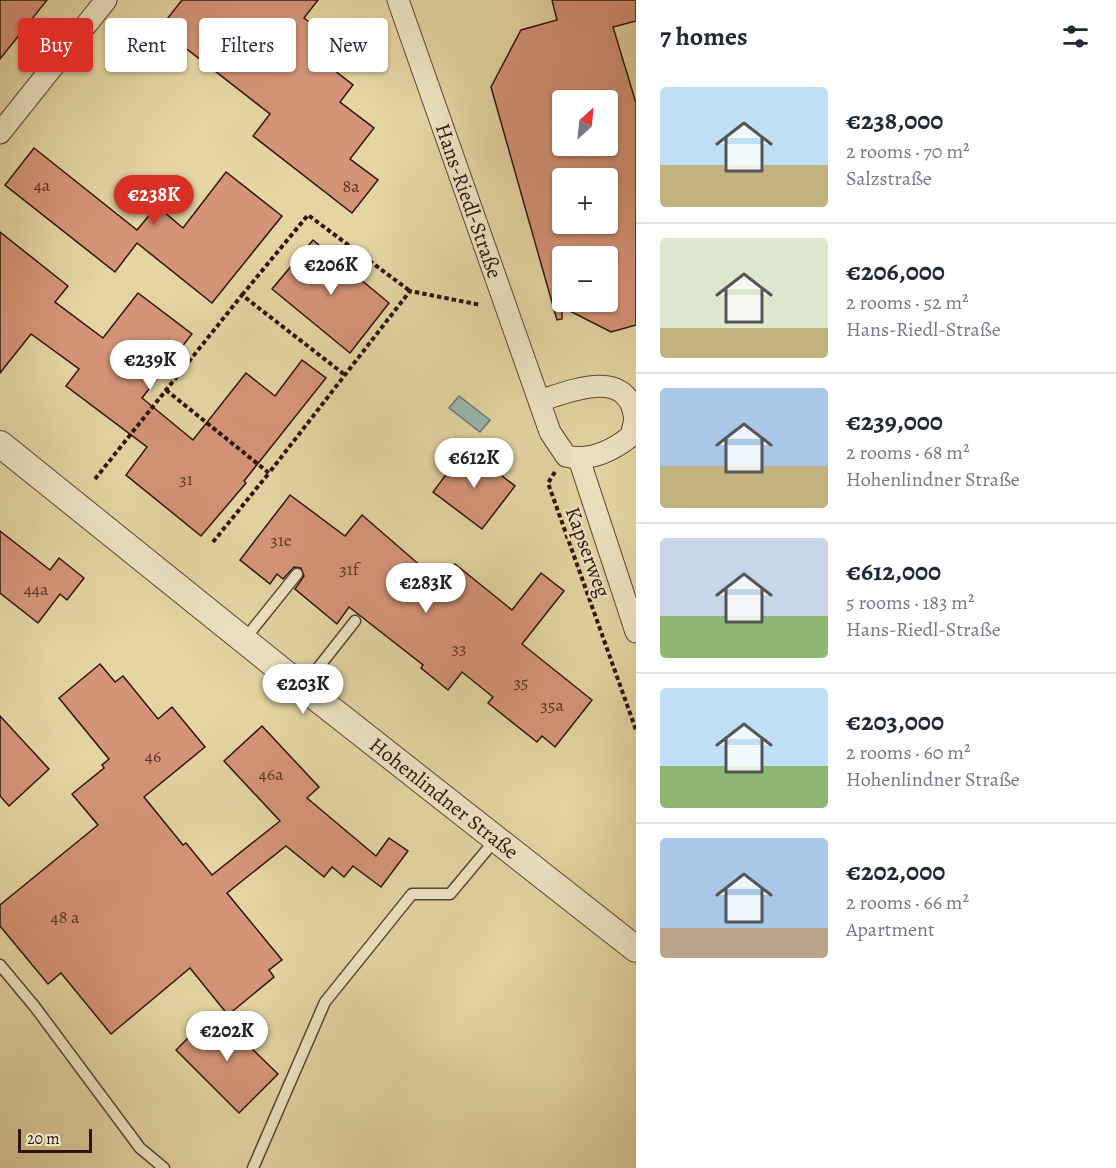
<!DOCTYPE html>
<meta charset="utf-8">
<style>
body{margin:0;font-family:Alegreya,serif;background:#f2f2f3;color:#1f2937;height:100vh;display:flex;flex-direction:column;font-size:22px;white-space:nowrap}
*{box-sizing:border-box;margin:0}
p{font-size:20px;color:#747a83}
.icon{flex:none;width:33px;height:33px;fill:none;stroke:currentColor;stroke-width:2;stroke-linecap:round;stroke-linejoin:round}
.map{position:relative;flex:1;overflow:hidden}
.details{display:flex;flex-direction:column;background:#fff;width:480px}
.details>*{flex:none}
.guide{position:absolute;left:18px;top:18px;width:528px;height:54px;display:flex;gap:12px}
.needle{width:39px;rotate:27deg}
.fabs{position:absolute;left:552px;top:90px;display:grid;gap:12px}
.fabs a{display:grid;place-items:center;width:66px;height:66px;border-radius:6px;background:#fff;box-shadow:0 2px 4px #0004;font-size:30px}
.scale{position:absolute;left:18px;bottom:15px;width:74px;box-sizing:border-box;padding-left:6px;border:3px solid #2f140a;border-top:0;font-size:16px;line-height:21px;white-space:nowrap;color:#2f140a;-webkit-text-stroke:4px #ede4c3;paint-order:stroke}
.price{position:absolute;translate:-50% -51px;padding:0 14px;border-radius:21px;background:#fff;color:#222;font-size:20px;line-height:39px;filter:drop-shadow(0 2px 3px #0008)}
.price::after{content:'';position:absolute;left:50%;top:36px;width:18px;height:14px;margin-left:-9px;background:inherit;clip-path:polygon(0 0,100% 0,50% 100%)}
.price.selected{background:#d93025;color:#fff}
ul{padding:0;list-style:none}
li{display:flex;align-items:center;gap:18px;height:150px;padding:0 24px}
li+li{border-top:2px solid #e0e1e3}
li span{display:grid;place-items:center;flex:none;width:168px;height:120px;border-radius:6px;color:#555}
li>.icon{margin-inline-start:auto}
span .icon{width:72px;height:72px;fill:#fffc;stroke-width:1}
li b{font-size:26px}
h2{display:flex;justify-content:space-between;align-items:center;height:72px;padding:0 24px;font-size:26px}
.tag{padding:0 21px;border-radius:6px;background:#fff;box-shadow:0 2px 4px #0004;font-size:21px;line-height:54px}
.tag.selected{background:#d93025;color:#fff}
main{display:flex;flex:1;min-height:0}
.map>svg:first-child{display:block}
.water{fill:#98b7ae;stroke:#6e766c;stroke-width:1.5}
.building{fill:#d59478;stroke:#2f140a;stroke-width:1.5;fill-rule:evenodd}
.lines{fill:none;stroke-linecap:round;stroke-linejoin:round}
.service-casing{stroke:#5c4430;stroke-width:13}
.minor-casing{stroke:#5c4430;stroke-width:23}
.tertiary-casing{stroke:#5c4430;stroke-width:28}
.path{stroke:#2f140a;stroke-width:4;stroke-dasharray:4.5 3;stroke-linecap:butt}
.service{stroke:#ede4c3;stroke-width:10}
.minor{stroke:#ede4c3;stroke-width:21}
.tertiary{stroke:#ede4c3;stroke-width:26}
.labels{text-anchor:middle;stroke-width:4.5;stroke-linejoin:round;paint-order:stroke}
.number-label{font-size:18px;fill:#583426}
.street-label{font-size:21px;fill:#2f140a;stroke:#ede4c3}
</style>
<main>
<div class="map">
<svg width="636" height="1168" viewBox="0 0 636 1168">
<rect width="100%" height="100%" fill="#e4d5a3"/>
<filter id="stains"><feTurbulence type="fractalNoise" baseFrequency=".00333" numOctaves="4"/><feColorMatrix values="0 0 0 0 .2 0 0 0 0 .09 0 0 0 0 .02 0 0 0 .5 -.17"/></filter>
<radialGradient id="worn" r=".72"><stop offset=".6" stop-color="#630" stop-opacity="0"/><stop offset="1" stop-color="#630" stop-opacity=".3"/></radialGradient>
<path class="water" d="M 459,396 L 490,420 L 480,432 L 449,408 Z"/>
<g class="building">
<path d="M 0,0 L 47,0 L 0,59 Z"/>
<path d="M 182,0 L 318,0 L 304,18 L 329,38 L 315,55 L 353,85 L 340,102 L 374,128 L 350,159 L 378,180 L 352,213 L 253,136 L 270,114 L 160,28 Z"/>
<path d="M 552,0 L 636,0 L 636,21 L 613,27 L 636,103 L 636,325 L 611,332 L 562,307 L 562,319 L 557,320 L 491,87 L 521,30 L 557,20 ZM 562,100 L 608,100 L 608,146 L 562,146 ZM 562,178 L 608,178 L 608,224 L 562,224 ZM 562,256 L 608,256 L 608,302 L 562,302 Z"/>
<path d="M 34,148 L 137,230 L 157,206 L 183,228 L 226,172 L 282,216 L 212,303 L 137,243 L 115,272 L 5,185 Z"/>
<path d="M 0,232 L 68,286 L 55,302 L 103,338 L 138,293 L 192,334 L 142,398 L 193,440 L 246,373 L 275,396 L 302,360 L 326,378 L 244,481 L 246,483 L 201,536 L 126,475 L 147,447 L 66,386 L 79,369 L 31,334 L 0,373 Z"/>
<path d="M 313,240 L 389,303 L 350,353 L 272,289 Z"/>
<path d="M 466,448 L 515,486 L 482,529 L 433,492 Z"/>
<path d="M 290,495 L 345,536 L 362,515 L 422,567 L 424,564 L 443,578 L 455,564 L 512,610 L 541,573 L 564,591 L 522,644 L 592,700 L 555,747 L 542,736 L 537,742 L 488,703 L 493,697 L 462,672 L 448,690 L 421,668 L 423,665 L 349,607 L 337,624 L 295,589 L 304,576 L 301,568 L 294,567 L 283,579 L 277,574 L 270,584 L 240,560 Z"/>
<path d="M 0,531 L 50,570 L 59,558 L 84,578 L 67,600 L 60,594 L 38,623 L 0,593 Z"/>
<path d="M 100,664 L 115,682 L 123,676 L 158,719 L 172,707 L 205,747 L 144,797 L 183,845 L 186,843 L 212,875 L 280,821 L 224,761 L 262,726 L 319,787 L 307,798 L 376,856 L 389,838 L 408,851 L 381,887 L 353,866 L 344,877 L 332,867 L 324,877 L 286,846 L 227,893 L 282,960 L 269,970 L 274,977 L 228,1015 L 190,968 L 111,1034 L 61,973 L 48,984 L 0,926 L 0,905 L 98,825 L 72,794 L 104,768 L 102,765 L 109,759 L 59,698 Z"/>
<path d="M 0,716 L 49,769 L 9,806 L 0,796 Z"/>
<path d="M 214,1012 L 278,1074 L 239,1113 L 176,1050 Z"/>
</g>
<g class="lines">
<defs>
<g id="service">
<path d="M 244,640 L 297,574"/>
<path d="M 303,687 L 355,621"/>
<path d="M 0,965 L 35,1007 L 140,1148 L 164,1168"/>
<path d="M 253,1168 L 325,1002 L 412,894 L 450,894 L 496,839"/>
</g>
<g id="minor">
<path id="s1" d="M 398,0 L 550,432 L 566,456 C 590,462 612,451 631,436 C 632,430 636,420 634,414 C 625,367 568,392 539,401"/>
<path d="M 0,133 L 106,0"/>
<path d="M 579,459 L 636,632"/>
</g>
<g id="tertiary">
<path id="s2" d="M 0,444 L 281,670 L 636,949"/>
</g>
</defs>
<use href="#service" class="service-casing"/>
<use href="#minor" class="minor-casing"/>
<use href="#tertiary" class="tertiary-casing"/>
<g class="path">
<path d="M 242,295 L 308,215 L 410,291"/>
<path d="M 166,390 L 269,473 L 410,291 L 481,305"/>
<path d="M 555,472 L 548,483 L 636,730"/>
<path d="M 95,479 L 242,295 L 345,375"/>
<path d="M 213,542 L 269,473"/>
</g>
<use href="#service" class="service"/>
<use href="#minor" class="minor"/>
<use href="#tertiary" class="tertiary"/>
</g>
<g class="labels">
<g class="number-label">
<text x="42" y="191">4a</text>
<text x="351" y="192">8a</text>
<text x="186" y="485">31</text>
<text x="281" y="546">31e</text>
<text x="349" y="575">31f</text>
<text x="36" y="595">44a</text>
<text x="459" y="654">33</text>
<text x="521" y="688">35</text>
<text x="552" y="711">35a</text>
<text x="153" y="762">46</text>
<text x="271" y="780">46a</text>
<text x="65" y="923">48 a</text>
</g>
<g class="street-label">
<text dy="7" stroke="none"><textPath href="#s1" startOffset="213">Hans-Riedl-Straße</textPath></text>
<text transform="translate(588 552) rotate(70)" y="7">Kapserweg</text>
<text dy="7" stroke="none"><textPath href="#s2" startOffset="568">Hohenlindner Straße</textPath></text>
</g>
</g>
<rect width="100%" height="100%" filter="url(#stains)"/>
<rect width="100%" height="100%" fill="url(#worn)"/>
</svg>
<div class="fabs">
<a><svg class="needle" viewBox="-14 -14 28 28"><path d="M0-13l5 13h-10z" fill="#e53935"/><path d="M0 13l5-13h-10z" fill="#747a83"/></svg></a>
<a>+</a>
<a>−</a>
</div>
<div class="scale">20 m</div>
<b class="price selected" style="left:154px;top:226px">€238K</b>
<b class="price" style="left:331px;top:296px">€206K</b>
<b class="price" style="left:150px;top:391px">€239K</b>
<b class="price" style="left:474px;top:489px">€612K</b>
<b class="price" style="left:426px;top:614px">€283K</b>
<b class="price" style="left:303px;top:715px">€203K</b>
<b class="price" style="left:227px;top:1062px">€202K</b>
<div class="guide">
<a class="tag selected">Buy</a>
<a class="tag">Rent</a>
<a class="tag">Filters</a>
<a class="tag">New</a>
</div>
</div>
<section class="details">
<h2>7 homes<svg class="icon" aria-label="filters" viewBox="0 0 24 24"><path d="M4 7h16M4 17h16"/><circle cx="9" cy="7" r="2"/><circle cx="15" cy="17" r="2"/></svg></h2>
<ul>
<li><span style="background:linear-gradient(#bfe0f5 65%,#c2b280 0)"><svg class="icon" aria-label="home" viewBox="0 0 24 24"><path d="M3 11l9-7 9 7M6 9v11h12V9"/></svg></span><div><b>€238,000</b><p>2 rooms · 70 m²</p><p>Salzstraße</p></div></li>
<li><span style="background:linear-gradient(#dfe7d0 75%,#c2b280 0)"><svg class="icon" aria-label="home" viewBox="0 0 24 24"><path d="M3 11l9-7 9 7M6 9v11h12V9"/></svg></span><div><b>€206,000</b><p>2 rooms · 52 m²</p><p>Hans-Riedl-Straße</p></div></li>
<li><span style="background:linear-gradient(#a9c7e8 65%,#c2b280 0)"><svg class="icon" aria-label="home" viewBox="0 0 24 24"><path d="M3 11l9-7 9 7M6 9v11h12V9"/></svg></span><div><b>€239,000</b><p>2 rooms · 68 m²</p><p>Hohenlindner Straße</p></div></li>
<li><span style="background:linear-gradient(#c9d6e8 65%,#8fb573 0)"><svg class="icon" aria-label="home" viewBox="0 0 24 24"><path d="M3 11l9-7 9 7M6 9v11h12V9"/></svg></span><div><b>€612,000</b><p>5 rooms · 183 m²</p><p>Hans-Riedl-Straße</p></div></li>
<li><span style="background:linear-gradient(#bfe0f5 65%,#8fb573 0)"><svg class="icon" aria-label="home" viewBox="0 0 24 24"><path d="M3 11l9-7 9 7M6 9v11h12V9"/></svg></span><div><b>€203,000</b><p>2 rooms · 60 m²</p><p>Hohenlindner Straße</p></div></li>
<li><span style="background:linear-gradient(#a9c7e8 75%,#b9a48a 0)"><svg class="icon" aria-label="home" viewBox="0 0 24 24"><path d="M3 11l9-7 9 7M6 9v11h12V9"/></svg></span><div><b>€202,000</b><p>2 rooms · 66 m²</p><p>Apartment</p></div></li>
</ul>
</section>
</main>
